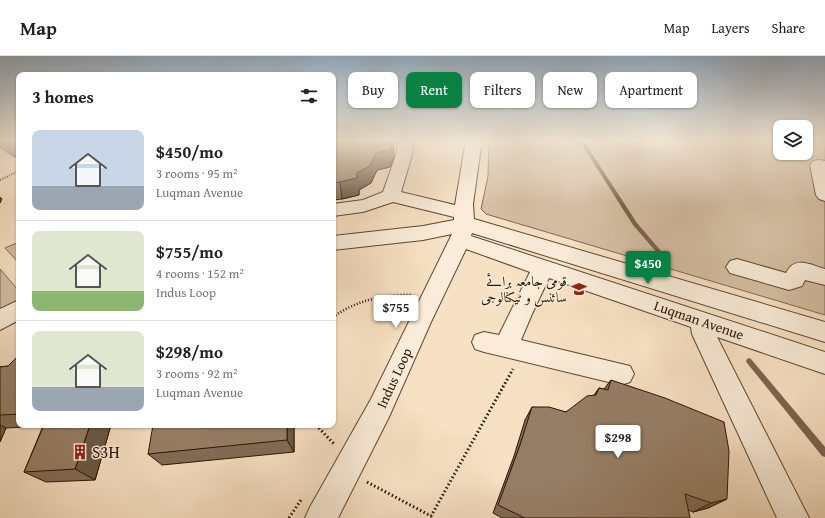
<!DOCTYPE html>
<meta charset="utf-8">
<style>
body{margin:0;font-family:"Gentium Book Plus",Amiri,serif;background:#f6f6f6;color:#202124;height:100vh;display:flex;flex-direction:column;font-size:15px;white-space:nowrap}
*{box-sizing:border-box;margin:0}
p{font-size:13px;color:#757577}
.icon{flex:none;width:22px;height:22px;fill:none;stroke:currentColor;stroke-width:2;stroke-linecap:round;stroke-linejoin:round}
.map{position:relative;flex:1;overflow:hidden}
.drawer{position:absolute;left:16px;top:16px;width:320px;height:356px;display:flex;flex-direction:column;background:#fff;border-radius:8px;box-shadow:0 1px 3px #0004}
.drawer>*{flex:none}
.banner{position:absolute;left:348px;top:16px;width:380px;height:36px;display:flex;gap:8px}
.fabs{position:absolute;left:773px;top:64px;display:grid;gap:8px}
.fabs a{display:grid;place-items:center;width:40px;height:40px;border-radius:8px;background:#fff;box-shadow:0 1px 3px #0004;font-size:20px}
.price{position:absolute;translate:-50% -34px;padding:0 9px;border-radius:4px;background:#fff;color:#222;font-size:13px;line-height:26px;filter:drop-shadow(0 1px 2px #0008)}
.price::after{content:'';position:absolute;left:50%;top:24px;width:12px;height:9px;margin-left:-6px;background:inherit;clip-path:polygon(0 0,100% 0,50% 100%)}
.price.on{background:#0b8043;color:#fff}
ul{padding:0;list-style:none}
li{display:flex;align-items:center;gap:12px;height:100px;padding:0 16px}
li+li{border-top:1px solid #e0e0e0}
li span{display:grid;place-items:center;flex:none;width:112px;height:80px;border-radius:8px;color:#555}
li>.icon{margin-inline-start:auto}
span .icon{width:48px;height:48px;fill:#fffc;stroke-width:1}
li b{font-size:17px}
h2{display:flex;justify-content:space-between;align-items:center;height:48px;padding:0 16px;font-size:17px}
.pill{padding:0 14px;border-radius:8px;background:#fff;box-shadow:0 1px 3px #0004;font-size:14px;line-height:36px}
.pill.on{background:#0b8043;color:#fff}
header{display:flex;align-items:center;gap:24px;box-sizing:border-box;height:56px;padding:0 20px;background:#fff;border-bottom:1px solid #e0e0e0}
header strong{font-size:19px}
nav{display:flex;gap:22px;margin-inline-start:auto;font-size:14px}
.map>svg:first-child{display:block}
.green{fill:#d4bea3;stroke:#806852}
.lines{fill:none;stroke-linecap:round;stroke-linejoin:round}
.stream{fill:#7c654d;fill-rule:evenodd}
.minor-casing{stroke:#5f4631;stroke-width:2}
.path-far2{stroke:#2c1300;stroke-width:2;stroke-dasharray:1 1.5;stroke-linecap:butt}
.path-far1{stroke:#2c1300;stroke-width:2.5;stroke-dasharray:1 2;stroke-linecap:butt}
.path{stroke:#2c1300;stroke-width:3;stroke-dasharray:1.5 2.5;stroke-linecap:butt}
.minor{fill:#faecd9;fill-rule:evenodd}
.wall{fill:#816c58;stroke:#2c1300}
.shaded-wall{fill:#695847;stroke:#2c1300}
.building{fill:#967e66;stroke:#2c1300}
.labels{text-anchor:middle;stroke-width:3;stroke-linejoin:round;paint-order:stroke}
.poi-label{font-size:14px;fill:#2c1300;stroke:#faecd9;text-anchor:end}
.street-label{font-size:14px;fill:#2c1300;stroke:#faecd9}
.near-poi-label{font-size:17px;fill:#2c1300;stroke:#faecd9;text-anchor:start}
</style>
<header>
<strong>Map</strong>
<nav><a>Map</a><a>Layers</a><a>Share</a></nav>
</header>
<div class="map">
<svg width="825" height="462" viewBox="0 0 825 462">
<rect width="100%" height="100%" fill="#f7e1c4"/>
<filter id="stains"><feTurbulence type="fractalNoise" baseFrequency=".005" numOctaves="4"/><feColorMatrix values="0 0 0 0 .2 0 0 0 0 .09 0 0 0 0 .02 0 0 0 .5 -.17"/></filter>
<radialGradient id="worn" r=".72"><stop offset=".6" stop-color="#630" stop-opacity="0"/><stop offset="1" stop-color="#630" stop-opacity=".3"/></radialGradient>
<g class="green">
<path d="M 489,84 L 780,84 L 780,97 L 806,97 L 806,84 L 825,84 L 825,259 L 486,158 L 481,153 L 488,120 Z"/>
<path d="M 19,186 L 19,207 L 5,192 Z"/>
<path d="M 0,213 L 19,235 L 19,244 L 0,255 Z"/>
</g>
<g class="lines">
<g class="stream">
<path d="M 579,84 L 583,84 L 637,167 L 668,203 L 669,204 L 668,205 L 664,205 L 633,169 Z"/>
<path d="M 749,302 L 751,303 L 825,391 L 825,401 L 822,400 L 747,307 L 746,305 L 747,303 Z"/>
</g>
<defs>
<g id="minor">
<path d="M 398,84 L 414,84 L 412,99 L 401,136 L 455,149 L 466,84 L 482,84 L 473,148 L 474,163 L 825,266 L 825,286 L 472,177 L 471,180 L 825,296 L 825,318 L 717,281 L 809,462 L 777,462 L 692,278 L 691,271 L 549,222 L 532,258 L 521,284 L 630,310 L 634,318 L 630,326 L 621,329 L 484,296 L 475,293 L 472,286 L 475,279 L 484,276 L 499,279 L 530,216 L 466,193 L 431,266 L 389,361 L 338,462 L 305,462 L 310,451 L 371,343 L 452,178 L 423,184 L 333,194 L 333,180 L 423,170 L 454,164 L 454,161 L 393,146 L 363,156 L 333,160 L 333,148 L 363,144 L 383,136 L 396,99 Z"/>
<path d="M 819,104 L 825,105 L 825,145 L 819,143 L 816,139 L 810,109 L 813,105 Z"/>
<path d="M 737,203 L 786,217 C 795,199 810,209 825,213 L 825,229 L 805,224 L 802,230 L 789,234 L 730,217 L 726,211 L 730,205 Z"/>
<path d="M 19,244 L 19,264 L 0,274 L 0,253 Z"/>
</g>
</defs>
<use href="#minor" class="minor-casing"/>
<path class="path-far2" d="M 0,124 L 19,115"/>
<path class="path-far1" d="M 333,261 C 357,244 382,239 411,239"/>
<g class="path">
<path d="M 316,369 L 335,389"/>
<path d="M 367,426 L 431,460 L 513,313"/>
<path d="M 289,462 L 301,444"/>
</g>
<use href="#minor" class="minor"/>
</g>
<g class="wall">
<path d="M 0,84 L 19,84 L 19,99 L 14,101 L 0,91 Z"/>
<path d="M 333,84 L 394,101 L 390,111 L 377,114 L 371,127 L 359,134 L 359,139 L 342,143 L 333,144 Z"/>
<path d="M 19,299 L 19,369 L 111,369 L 95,424 L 46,426 L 24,416 L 43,370 L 6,372 L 0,386 L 0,311 L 8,310 Z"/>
<path d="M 611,324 L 727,443 L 708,452 L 693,456 L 688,454 L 690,462 L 502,462 L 493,457 L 514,400 L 525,364 L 532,351 L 566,356 L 594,339 L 599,332 L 604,333 Z"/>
<path d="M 294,369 L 294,396 L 162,409 L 148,398 Z"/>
</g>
<g class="shaded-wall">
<path d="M 1,84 L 19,84 L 19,99 L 14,101 Z"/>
<path d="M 393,84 L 394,101 L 390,111 L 377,114 L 371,127 L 359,134 L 359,139 L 342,143 L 340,126 L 357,117 L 376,97 Z"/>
<path d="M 0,141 L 2,143 L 0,147 Z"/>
<path d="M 0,369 L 6,372 L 0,386 Z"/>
<path d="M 90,369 L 111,369 L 95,424 L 75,413 Z"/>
<path d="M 287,369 L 294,369 L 294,396 L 287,384 Z"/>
<path d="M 727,443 L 708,452 L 693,456 L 711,447 Z"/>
</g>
<g class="building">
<path d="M 333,84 L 393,84 L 390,94 L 376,97 L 370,110 L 357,117 L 357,122 L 340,126 L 333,127 Z"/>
<path d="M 19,299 L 19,358 L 0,359 L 0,311 L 8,310 Z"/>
<path d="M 611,324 L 665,342 L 724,366 L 729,395 L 727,443 L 711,447 L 685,438 L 690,462 L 525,462 L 498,449 L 520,389 L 532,351 L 549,351 L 566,356 L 587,340 L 596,339 L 599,332 L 608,334 Z"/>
<path d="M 44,369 L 90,369 L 75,413 L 24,416 Z"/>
<path d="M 153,369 L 287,369 L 287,384 L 148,398 Z"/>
</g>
<linearGradient id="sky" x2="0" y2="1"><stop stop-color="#92aabf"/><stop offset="0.57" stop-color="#fbf2e4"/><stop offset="1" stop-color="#fbf2e4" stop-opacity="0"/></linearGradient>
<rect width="825" height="148" fill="url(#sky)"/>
<defs>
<symbol id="university-bare" viewBox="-9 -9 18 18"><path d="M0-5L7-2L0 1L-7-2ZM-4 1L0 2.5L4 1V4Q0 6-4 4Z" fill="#8f2418" stroke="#faecd9" stroke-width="2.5" paint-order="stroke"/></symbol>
<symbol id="building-bare" viewBox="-9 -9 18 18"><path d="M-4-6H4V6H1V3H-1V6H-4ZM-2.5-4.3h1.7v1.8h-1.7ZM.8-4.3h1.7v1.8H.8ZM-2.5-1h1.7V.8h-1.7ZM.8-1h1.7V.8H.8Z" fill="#8f2418" stroke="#faecd9" stroke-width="2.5" paint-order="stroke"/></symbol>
</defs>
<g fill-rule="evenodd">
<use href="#university-bare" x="568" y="222" width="22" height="22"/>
<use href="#building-bare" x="69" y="385" width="22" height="22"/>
</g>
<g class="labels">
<g class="poi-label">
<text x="567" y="230">قومی جامعہ برائے<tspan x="567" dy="16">سائنس و ٹیکنالوجی</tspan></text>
</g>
<g class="street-label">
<text transform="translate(699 264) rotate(19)" y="5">Luqman Avenue</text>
<text transform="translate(394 322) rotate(-65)" y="5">Indus Loop</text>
</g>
<g class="near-poi-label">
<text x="92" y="402">S3H</text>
</g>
</g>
<rect width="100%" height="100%" filter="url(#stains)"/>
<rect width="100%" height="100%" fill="url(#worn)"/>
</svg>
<div class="fabs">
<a><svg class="icon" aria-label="layers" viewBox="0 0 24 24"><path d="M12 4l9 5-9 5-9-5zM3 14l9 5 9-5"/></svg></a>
</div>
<b class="price on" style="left:648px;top:229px">$450</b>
<b class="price" style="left:396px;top:273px">$755</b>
<b class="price" style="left:618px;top:403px">$298</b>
<div class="banner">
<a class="pill">Buy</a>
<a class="pill on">Rent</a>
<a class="pill">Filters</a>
<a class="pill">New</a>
<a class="pill">Apartment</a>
</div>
<section class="drawer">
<h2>3 homes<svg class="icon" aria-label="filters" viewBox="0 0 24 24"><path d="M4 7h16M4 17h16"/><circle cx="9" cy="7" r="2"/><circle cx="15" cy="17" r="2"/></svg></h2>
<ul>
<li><span style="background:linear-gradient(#c9d6e8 70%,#9aa5b1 0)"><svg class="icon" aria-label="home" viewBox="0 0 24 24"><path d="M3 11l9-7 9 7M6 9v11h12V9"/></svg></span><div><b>$450/mo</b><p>3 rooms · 95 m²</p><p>Luqman Avenue</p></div></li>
<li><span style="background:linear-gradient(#dfe7d0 75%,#8fb573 0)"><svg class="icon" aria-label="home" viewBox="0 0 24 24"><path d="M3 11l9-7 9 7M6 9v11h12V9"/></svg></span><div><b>$755/mo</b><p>4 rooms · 152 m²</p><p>Indus Loop</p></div></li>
<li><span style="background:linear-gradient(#dfe7d0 70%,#9aa5b1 0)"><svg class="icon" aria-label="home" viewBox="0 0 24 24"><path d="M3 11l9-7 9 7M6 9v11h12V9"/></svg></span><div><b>$298/mo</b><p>3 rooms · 92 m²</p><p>Luqman Avenue</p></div></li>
</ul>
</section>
</div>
